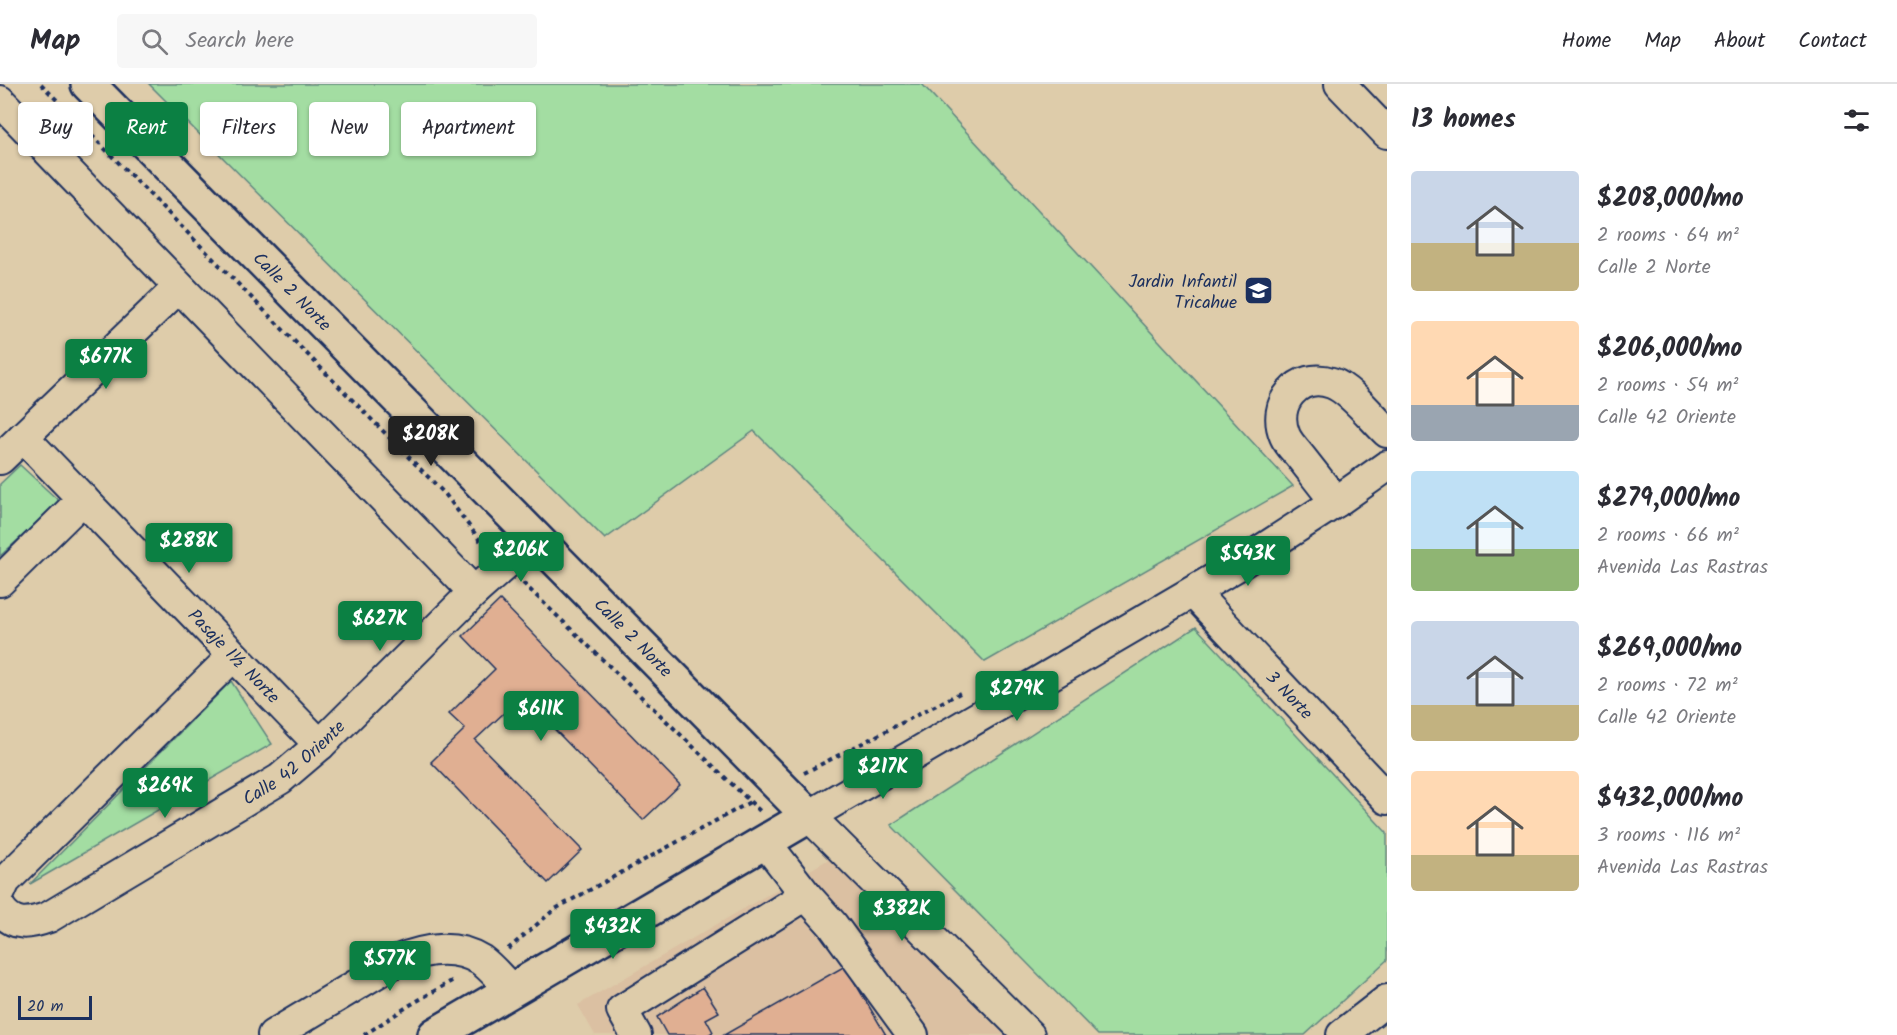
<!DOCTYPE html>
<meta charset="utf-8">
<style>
body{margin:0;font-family:Kalam,sans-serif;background:#f7f7f7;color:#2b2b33;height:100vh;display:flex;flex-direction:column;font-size:22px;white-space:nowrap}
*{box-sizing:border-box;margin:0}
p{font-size:20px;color:#7c7c81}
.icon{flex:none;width:33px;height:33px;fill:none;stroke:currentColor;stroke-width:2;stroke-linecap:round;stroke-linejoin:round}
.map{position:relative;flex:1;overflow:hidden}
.details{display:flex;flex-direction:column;background:#fff;width:510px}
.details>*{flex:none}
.guide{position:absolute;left:18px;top:18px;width:570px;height:54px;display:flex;gap:12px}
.scale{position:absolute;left:18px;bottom:15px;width:74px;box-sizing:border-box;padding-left:6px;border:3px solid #1b2f5e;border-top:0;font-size:16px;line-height:21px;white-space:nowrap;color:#1b2f5e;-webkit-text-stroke:4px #deccaa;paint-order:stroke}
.price{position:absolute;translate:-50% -51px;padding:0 14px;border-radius:6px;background:#0b8043;color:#fff;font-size:20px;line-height:39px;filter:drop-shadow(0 2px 3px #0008)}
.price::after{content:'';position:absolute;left:50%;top:36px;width:18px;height:14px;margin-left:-9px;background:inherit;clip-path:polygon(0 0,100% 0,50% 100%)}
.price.on{background:#222;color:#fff}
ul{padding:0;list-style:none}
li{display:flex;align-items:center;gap:18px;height:150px;padding:0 24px}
li span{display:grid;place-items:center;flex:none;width:168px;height:120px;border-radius:6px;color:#555}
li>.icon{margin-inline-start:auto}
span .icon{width:72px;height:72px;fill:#fffc;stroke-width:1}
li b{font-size:26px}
h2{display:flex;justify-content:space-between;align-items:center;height:72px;padding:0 24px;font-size:26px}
.tag{padding:0 21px;border-radius:6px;background:#fff;box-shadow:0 2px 4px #0004;font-size:21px;line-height:54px}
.tag.on{background:#0b8043;color:#fff}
header{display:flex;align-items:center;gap:36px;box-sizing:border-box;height:84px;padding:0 30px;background:#fff;border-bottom:2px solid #e1e1e2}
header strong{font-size:28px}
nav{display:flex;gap:33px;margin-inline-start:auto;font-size:21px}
.search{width:420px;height:54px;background:#f7f7f7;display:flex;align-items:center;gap:15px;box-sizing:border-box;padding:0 21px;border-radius:6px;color:#7c7c81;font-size:22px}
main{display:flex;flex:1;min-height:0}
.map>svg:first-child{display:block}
.built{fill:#dbc0a2}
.green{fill:#a3dda2;stroke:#5f8680;stroke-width:1.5}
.building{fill:#e0af92;stroke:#1b2f5e;stroke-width:1.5}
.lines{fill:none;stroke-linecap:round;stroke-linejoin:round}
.minor-casing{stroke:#1b2f5e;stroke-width:34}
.major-casing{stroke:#1b2f5e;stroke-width:38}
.path{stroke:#1b2f5e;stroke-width:4;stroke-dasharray:4.5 4.5;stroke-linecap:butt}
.minor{stroke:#deccaa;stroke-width:30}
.major{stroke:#deccaa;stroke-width:33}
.labels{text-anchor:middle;stroke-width:6;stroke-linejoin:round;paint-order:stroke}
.poi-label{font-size:18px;fill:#1b2f5e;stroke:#deccaa;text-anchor:end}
.street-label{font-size:18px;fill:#1b2f5e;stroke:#deccaa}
</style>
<header>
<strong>Map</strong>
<div class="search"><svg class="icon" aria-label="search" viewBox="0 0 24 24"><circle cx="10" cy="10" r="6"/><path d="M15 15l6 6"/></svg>Search here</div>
<nav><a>Home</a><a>Map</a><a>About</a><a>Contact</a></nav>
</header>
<main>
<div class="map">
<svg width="1387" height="951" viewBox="0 0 1387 951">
<rect width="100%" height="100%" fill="#deccaa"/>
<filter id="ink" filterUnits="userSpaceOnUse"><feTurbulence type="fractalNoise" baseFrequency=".0167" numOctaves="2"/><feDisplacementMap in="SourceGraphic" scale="12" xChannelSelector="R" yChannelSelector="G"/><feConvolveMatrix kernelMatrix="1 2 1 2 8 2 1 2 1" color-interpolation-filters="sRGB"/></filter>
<g filter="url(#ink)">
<path class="built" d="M 829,775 L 1004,951 L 595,951 L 578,921 Z"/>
<g class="green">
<path d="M 149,0 L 922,0 L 1293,402 L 985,578 L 754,347 L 605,455 Z"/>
<path d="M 20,381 L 60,418 L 0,472 L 0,400 Z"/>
<path d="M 1196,543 L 1387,749 L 1387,876 L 1305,951 L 1098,951 L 891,741 Z"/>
<path d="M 231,597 L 272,660 L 30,800 Z"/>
</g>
<g class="building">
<path d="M 500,516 L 680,701 L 643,736 L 522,612 L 475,656 L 582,766 L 548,799 L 431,678 L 465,645 L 449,630 L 495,585 L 463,552 Z"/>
<path d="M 845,882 L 886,951 L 724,951 Z"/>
<path d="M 703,903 L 719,928 L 706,935 L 713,948 L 708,951 L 667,951 L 657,933 Z"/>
</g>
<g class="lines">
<defs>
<g id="minor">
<path d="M 1340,0 L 1387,49"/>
<path d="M 0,17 L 474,508"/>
<path d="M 23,353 L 320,661"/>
<path d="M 0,375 L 179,203"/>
<path d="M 1336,418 C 1323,402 1311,386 1299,371 C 1294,365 1288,359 1285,352 C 1271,320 1298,287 1332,299 C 1350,305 1373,335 1387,348"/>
<path d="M 0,497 L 83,415"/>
<path id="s1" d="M 1193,508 L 1387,715"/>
<path d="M 765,758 L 806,811 L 832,840 L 913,951"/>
<path d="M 0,808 L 5,797 L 233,572"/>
<path id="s2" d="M 0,824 C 13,844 30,840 49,833 L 280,695 L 320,661 L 474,508 L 536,453"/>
<path d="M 273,951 L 398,876 C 424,865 455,860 481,876 C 492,884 502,897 512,906"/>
<path d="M 636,951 L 622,926 L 806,811"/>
<path d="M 1029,951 L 809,732 L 1240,480 L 1336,418 L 1387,382"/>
<path d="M 1342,951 L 1387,916"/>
</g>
<g id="major">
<path id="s3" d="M 88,0 L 809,732 L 435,951"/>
</g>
</defs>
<use href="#minor" class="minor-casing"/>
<use href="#major" class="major-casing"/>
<g class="path">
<path d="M 41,0 L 445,410 L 485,463"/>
<path d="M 523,499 L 762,729"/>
<path d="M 804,689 L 960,609"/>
<path d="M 508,865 L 555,825 L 750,718"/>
<path d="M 364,951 L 410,921 L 455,895"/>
</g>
<use href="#minor" class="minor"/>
<use href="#major" class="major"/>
</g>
</g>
<defs>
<symbol id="school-square" viewBox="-11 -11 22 22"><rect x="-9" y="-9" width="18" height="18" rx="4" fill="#1b2f5e" stroke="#deccaa"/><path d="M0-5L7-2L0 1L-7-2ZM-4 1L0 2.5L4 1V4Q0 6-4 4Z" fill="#fff"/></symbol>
</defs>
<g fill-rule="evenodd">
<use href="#school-square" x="1242" y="190" width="33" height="33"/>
</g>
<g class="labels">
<g class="poi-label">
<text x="1237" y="203">Jardin Infantil<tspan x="1237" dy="21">Tricahue</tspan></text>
</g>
<g class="street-label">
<text dy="6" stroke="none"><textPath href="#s3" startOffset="291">Calle 2 Norte</textPath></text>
<text dy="6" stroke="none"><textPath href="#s3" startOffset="777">Calle 2 Norte</textPath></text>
<text transform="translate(234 572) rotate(46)" y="6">Pasaje 1½ Norte</text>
<text dy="6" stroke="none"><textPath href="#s1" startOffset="141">3 Norte</textPath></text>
<text dy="6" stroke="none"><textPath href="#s2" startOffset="345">Calle 42 Oriente</textPath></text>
</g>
</g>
</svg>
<div class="scale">20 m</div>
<b class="price" style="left:106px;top:306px">$677K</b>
<b class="price on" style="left:431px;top:383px">$208K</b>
<b class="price" style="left:189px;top:490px">$288K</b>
<b class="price" style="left:521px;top:499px">$206K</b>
<b class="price" style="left:1248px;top:503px">$543K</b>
<b class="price" style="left:380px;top:568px">$627K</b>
<b class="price" style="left:1017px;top:638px">$279K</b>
<b class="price" style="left:541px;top:658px">$611K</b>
<b class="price" style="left:883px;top:716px">$217K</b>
<b class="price" style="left:165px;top:735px">$269K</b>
<b class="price" style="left:902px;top:858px">$382K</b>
<b class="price" style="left:613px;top:876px">$432K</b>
<b class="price" style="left:390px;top:908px">$577K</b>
<div class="guide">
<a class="tag">Buy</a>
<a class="tag on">Rent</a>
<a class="tag">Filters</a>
<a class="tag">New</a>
<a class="tag">Apartment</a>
</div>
</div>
<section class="details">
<h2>13 homes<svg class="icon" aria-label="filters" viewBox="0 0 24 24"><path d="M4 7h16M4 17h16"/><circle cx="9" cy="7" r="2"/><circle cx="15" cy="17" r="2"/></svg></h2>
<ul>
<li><span style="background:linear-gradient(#c9d6e8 60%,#c2b280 0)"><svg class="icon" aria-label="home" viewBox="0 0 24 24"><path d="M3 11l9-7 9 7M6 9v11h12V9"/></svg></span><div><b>$208,000/mo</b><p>2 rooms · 64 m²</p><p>Calle 2 Norte</p></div></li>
<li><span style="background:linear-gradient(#ffd9b3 70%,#9aa5b1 0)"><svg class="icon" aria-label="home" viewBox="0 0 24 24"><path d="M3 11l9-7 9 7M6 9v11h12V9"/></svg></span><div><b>$206,000/mo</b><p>2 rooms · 54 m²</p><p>Calle 42 Oriente</p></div></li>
<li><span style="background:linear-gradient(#bfe0f5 65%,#8fb573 0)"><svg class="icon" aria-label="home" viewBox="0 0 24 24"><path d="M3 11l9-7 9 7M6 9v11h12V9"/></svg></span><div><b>$279,000/mo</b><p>2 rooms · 66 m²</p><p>Avenida Las Rastras</p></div></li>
<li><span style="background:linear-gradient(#c9d6e8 70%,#c2b280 0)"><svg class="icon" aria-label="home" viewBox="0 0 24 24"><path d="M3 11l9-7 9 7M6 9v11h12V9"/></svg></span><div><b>$269,000/mo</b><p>2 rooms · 72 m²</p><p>Calle 42 Oriente</p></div></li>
<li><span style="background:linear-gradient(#ffd9b3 70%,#c2b280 0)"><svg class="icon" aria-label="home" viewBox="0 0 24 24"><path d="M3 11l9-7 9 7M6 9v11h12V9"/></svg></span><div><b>$432,000/mo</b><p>3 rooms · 116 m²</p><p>Avenida Las Rastras</p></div></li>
</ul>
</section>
</main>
